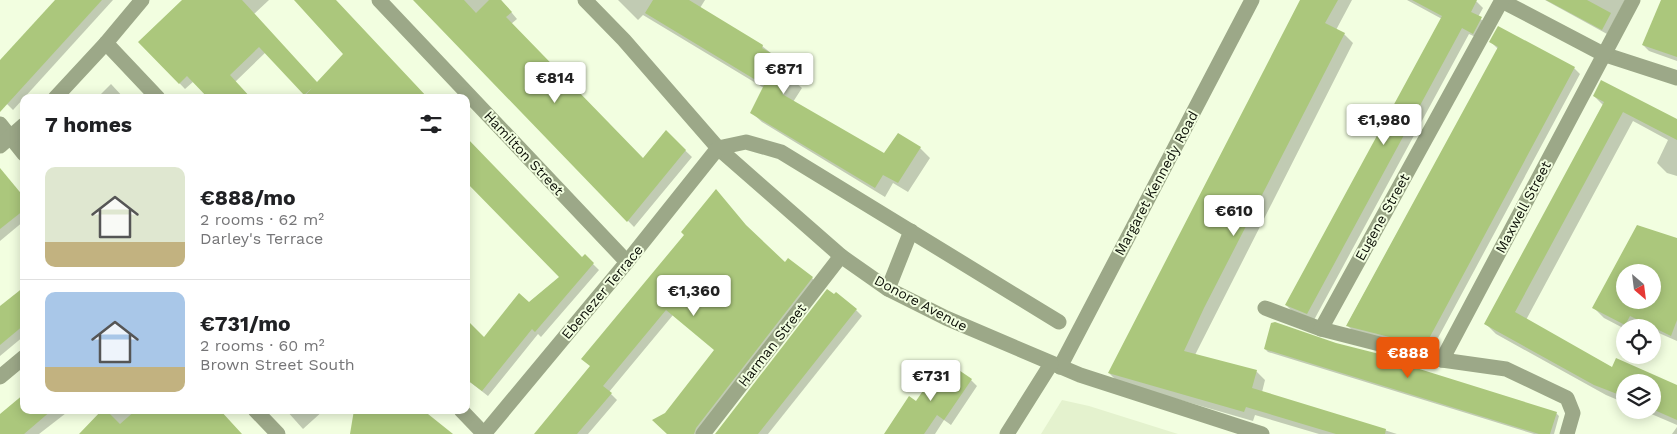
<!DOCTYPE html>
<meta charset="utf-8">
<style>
body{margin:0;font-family:"Work Sans",sans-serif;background:#f2f2f2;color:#202124;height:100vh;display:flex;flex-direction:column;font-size:19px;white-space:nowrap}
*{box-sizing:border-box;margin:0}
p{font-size:16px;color:#757577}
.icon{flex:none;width:28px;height:28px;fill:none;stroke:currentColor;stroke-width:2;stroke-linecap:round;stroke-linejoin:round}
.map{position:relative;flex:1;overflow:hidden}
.sheet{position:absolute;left:20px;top:94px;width:450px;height:320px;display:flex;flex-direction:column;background:#fff;border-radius:10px;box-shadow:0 2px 12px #0003}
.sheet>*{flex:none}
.needle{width:32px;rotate:152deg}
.tools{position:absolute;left:1616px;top:264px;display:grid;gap:10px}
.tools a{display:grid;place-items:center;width:45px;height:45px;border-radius:50%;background:#fff;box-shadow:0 2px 12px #0003;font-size:25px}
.price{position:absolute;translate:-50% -42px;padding:0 11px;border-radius:5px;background:#fff;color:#222;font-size:16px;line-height:32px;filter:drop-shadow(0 1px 2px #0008)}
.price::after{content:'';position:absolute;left:50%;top:30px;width:15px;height:11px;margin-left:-8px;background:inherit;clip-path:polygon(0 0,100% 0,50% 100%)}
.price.current{background:#ea580c;color:#fff}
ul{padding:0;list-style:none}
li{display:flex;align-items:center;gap:15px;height:125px;padding:0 25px}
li+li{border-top:1px solid #e0e0e0}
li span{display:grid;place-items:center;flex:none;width:140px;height:100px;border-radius:10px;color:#555}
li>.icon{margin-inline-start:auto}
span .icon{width:60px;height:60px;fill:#fffc;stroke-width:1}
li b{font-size:21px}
h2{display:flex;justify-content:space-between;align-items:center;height:60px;padding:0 25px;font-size:21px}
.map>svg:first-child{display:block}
.built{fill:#e4f2ce}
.shadow{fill:#0003;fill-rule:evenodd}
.building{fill:#abc77c;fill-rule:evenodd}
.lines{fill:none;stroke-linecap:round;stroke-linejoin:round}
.minor{stroke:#9ca888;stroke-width:15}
.labels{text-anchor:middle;stroke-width:4;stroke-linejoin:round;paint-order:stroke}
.street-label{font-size:14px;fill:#0b0f06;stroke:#f2fee0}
</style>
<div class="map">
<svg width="1677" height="434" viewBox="0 0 1677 434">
<rect width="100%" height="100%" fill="#f2fee0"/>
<path class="built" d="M 1062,400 L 1089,406 L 1178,434 L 1041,434 Z"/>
<g class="shadow">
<path d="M 56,0 L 113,0 L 13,110 L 0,97 L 0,62 Z"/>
<path d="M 183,0 L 269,0 L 254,14 L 317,84 L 345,54 L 295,0 L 335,0 L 427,98 L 309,98 L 266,52 L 235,82 L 194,81 L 185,89 L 140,42 Z"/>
<path d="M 415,0 L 501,0 L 517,19 L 511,24 L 643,160 L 666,132 L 692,157 L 634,227 Z"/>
<path d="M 618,0 L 705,0 L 700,8 L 762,46 L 799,75 L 795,82 L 802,88 L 793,102 L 885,155 L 920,148 L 930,158 L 908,192 L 893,183 L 885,197 L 762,122 L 752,113 L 764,88 L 643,15 L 638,20 Z"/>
<path d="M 1303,0 L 1352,0 L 1336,30 L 1344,34 L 1353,43 L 1195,355 L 1256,371 L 1265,380 L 1262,392 L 1397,434 L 1319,434 L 1255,415 L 1253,421 L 1118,382 L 1109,373 Z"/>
<path d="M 1407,0 L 1475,0 L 1483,8 L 1478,17 L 1488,25 L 1480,39 L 1469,34 L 1314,320 L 1293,312 L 1286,305 L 1442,19 Z"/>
<path d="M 1545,0 L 1625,0 L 1607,34 Z"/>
<path d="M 1663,0 L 1677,0 L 1677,61 L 1649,51 L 1643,45 Z"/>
<path d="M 1491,42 L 1574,68 L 1580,74 L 1431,351 L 1353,331 L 1347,325 L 1498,49 Z"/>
<path d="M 111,84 L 124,98 L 97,98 Z"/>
<path d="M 1594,96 L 1677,120 L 1677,176 L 1667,173 L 1657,163 L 1668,140 L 1633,121 L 1526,320 L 1613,368 L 1677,386 L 1677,425 L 1642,410 L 1652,410 L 1652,382 L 1625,382 L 1625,403 L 1606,395 L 1496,334 L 1486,324 L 1603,105 Z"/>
<path d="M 0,191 L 24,197 L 24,221 L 0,241 Z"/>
<path d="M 1638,226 L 1677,239 L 1677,341 L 1652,330 L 1652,328 L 1641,325 L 1639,328 L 1625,329 L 1604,318 L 1594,308 ZM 1625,272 L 1652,272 L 1652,300 L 1625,300 Z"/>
<path d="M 751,231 L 785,263 L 812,278 L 818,285 L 702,434 L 668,434 L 666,414 L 716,350 L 673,315 L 609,392 L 617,400 L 588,434 L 536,434 L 591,367 Z"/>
<path d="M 585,256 L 599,270 L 541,337 L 538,334 L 488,396 L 466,379 L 485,339 Z"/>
<path d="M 24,289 L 24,336 L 0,356 L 0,308 Z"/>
<path d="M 856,310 L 862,316 L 768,434 L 716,434 Z"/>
<path d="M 1335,344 L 1415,364 L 1417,369 L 1556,413 L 1559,416 L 1554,434 L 1534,434 L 1268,352 L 1265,349 Z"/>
<path d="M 971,380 L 977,386 L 951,425 L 944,420 L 935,434 L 885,434 L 916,403 Z"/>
<path d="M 24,410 L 70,410 L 39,434 L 0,434 L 0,415 Z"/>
<path d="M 104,410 L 219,410 L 241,434 L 80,434 Z"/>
<path d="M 286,410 L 324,410 L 303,429 Z"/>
<path d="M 1677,427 L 1677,434 L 1672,434 Z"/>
</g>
<g class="building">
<path d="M 55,0 L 102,0 L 0,112 L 0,60 Z"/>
<path d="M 182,0 L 242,0 L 317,82 L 343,54 L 294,0 L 336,0 L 428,98 L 303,98 L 312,88 L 304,95 L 259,47 L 230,75 L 251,98 L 208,98 L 187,76 L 179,84 L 138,42 Z"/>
<path d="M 413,0 L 464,0 L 476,13 L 489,0 L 501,0 L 512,12 L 506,17 L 643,158 L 666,130 L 686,150 L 627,222 Z"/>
<path d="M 653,0 L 689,0 L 763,45 L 762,48 L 790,64 L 785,74 L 793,78 L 782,94 L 884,153 L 898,133 L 921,147 L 898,183 L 883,175 L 875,188 L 750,113 L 764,85 L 645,13 Z"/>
<path d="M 1300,0 L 1338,0 L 1325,23 L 1345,33 L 1204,308 L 1184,351 L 1257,370 L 1252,388 L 1386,429 L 1385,434 L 1336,434 L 1246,407 L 1244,412 L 1108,373 Z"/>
<path d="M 1412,0 L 1477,0 L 1471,12 L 1482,17 L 1473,34 L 1462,28 L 1307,314 L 1285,305 L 1442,16 Z"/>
<path d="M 1546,0 L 1587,0 L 1611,13 L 1602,30 Z"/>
<path d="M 1661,0 L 1677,0 L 1677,57 L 1642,45 Z"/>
<path d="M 1498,26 L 1575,67 L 1425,346 L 1346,326 L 1498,47 L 1489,42 Z"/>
<path d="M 1601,80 L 1677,119 L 1677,140 L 1623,112 L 1515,312 L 1612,367 L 1616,358 L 1677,385 L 1677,420 L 1652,409 L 1652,382 L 1625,382 L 1625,397 L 1594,385 L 1484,324 L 1604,102 L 1593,96 Z"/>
<path d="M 466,137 L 582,257 L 585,254 L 594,263 L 535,332 L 532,329 L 482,391 L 466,379 L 466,319 L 484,337 L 519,293 L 529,302 L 559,277 L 466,182 Z"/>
<path d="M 0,168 L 24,197 L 24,210 L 0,229 Z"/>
<path d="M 716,189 L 746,225 L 785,262 L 788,258 L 813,277 L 696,428 L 694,434 L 667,434 L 652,420 L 665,413 L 714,350 L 666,310 L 603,386 L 612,393 L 577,434 L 534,434 L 590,366 L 581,359 L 684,235 L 681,232 Z"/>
<path d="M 1637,225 L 1677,238 L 1677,320 L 1671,336 L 1630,316 L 1625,325 L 1592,308 ZM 1625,272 L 1652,272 L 1652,300 L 1625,300 Z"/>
<path d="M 24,287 L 24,325 L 0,345 L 0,306 Z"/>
<path d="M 827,289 L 834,294 L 836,292 L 857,309 L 849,319 L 758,434 L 715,434 Z"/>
<path d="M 1275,322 L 1336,343 L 1415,363 L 1413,367 L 1557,412 L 1550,434 L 1539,434 L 1264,349 L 1271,323 Z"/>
<path d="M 944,360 L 972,379 L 944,420 L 937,415 L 924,434 L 884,434 L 909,396 L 916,401 Z"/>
<path d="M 24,394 L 24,410 L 52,410 L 24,434 L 0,434 L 0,414 Z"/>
<path d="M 102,410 L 106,410 L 120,424 L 136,410 L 220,410 L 242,434 L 79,434 Z"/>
<path d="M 354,410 L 423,410 L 453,434 L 350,434 Z"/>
</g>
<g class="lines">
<g class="minor">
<path d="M 379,0 L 627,262"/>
<path d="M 585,0 L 624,40 L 718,148 L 841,256 L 888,289 L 946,318 L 1080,375 L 1262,434"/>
<path d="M 1502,1 L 1603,54 L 1677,78"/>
<path d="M 106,43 L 158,98"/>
<path d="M 55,98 L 106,43 L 142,0"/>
<path d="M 0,124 L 24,154"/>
<path d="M 0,146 L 24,125"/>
<path d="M 888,289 L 911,231"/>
<path d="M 1265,308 L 1321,329 L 1442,360 L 1506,369 L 1567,398 L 1573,413 L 1567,434"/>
<path d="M 1321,329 L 1502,0"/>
<path d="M 1442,360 L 1633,0"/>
<path d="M 1060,367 L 1252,0"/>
<path d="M 0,377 L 24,357"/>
<path d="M 255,410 L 278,434"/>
<path d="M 461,410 L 484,434"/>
<path d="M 484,434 L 627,262 L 718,148 L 746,142 L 781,152 L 1059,322"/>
<path d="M 703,434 L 841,256"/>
<path d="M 1007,434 L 1051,364"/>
</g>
</g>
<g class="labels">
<g class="street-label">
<text transform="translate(524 153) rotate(47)" y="5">Hamilton Street</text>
<text transform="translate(1156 183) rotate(-62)" y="5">Margaret Kennedy Road</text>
<text transform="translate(1523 207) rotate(-62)" y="5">Maxwell Street</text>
<text transform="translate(1382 217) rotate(-61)" y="5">Eugene Street</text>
<text transform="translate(602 292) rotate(-50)" y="5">Ebenezer Terrace</text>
<text transform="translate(921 303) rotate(28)" y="5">Donore Avenue</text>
<text transform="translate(772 345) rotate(-52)" y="5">Harman Street</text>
</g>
</g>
</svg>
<div class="tools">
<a><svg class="needle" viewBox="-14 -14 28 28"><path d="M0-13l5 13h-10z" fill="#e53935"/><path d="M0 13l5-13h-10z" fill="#757577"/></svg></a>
<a><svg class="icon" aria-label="locate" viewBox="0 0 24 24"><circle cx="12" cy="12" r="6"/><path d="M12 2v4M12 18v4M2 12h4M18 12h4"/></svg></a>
<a><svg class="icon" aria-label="layers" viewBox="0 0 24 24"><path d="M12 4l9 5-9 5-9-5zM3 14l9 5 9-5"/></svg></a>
</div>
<b class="price" style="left:784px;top:95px">€871</b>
<b class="price" style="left:555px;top:104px">€814</b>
<b class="price" style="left:1384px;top:146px">€1,980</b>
<b class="price" style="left:1234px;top:237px">€610</b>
<b class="price" style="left:694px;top:317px">€1,360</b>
<b class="price current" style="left:1408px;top:379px">€888</b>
<b class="price" style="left:931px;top:402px">€731</b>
<section class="sheet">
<h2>7 homes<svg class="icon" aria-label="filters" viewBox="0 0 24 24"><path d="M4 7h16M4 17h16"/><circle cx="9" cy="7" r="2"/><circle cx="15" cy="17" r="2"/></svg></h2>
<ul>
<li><span style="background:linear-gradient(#dfe7d0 75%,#c2b280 0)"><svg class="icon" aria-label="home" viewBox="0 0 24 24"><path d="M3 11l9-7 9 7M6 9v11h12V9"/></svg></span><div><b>€888/mo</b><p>2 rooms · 62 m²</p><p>Darley's Terrace</p></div></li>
<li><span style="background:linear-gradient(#a9c7e8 75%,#c2b280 0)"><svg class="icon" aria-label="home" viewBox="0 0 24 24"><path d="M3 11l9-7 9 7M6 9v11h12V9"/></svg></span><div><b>€731/mo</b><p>2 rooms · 60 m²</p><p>Brown Street South</p></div></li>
</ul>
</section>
</div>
